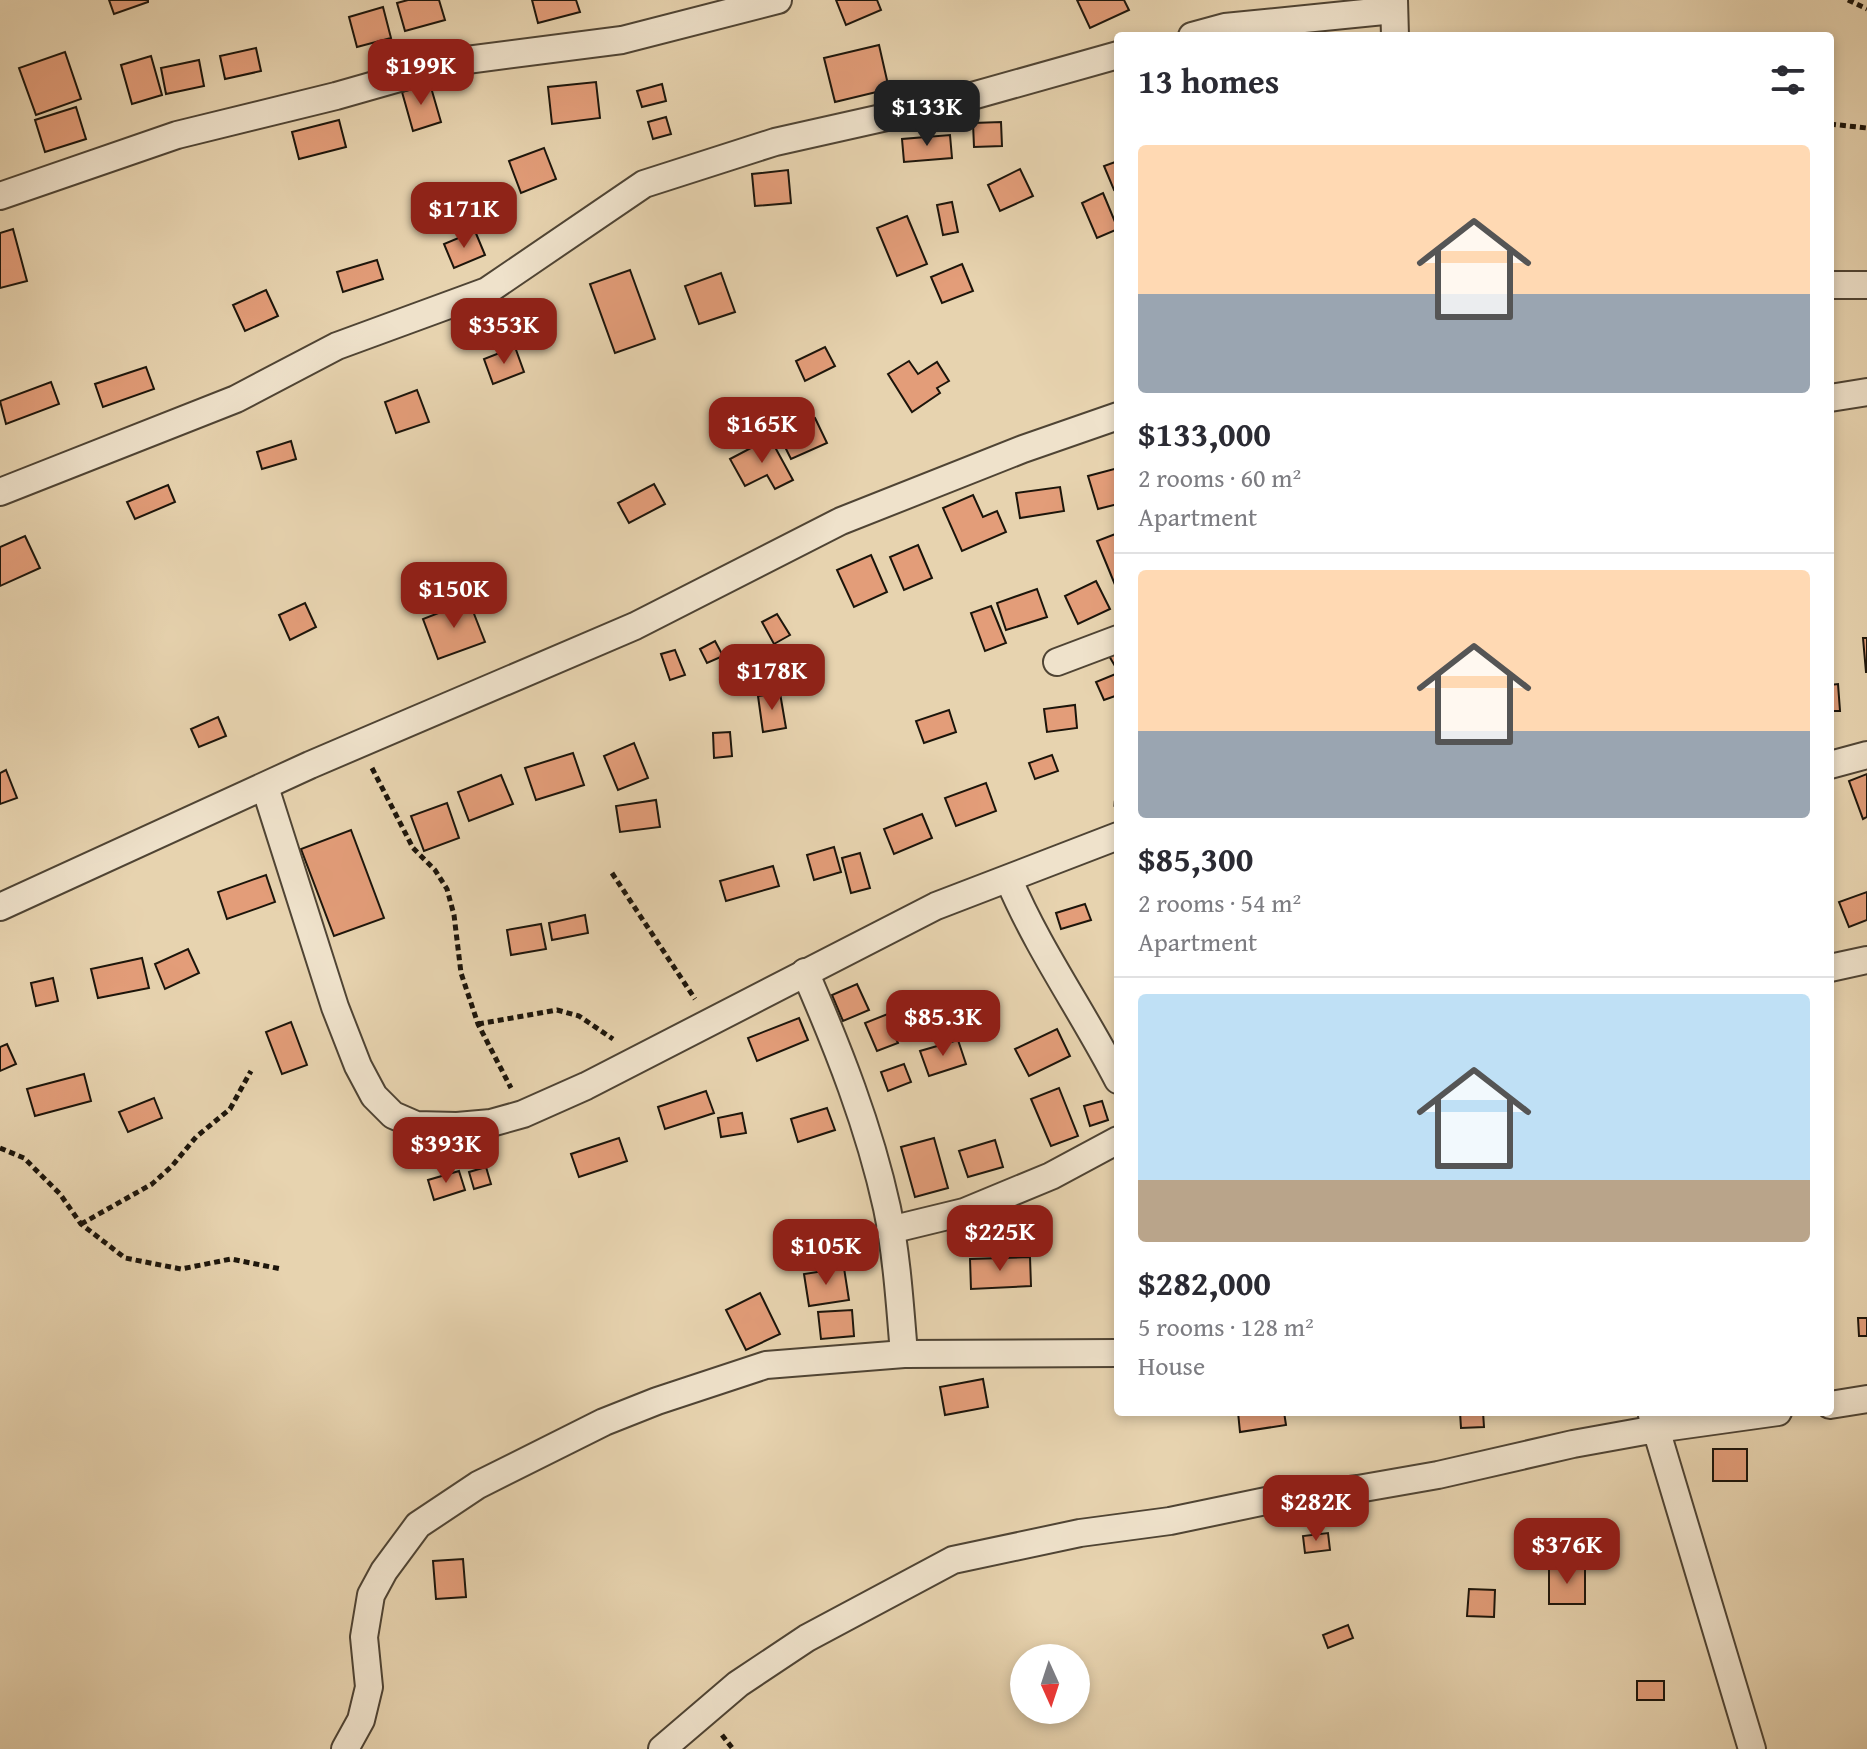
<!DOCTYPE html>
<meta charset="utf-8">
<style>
body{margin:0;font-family:"Gentium Book Plus",serif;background:#f7f7f7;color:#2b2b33;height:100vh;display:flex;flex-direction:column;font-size:30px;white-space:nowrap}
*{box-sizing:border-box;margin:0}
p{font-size:26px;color:#7c7c81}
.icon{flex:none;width:44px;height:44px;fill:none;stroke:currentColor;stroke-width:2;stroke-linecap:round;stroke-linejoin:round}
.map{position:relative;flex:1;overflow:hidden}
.panel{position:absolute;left:1114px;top:32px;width:720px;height:1384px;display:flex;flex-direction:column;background:#fff;border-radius:8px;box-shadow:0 4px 12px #0003}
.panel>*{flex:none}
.needle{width:52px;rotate:177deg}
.controls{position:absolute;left:1010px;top:1644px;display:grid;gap:16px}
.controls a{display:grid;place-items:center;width:80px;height:80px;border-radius:50%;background:#fff;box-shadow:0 4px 12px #0003;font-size:40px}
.price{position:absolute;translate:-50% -68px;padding:0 18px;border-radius:16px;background:#8f2418;color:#fff;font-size:26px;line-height:52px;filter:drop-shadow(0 2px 4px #0008)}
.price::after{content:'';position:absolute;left:50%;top:48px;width:24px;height:18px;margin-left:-12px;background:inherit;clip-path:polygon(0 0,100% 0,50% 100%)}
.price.on{background:#222;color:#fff}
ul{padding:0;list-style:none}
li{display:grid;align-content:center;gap:16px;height:424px;padding:0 24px}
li+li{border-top:2px solid #e1e1e2}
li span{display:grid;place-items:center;height:248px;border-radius:8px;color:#555}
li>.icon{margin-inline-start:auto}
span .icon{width:144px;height:144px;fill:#fffc;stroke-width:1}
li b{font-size:34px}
h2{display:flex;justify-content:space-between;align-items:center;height:96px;padding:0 24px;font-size:34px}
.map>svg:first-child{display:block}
.building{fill:#e39d79;stroke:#1c150b;stroke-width:2}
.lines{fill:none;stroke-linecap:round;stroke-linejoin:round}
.minor-casing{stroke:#4f4434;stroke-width:30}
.path{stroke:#1c150b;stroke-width:5;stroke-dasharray:6 4;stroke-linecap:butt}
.minor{stroke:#efe2cb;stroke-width:26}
</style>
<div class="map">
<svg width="1867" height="1749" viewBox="0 0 1867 1749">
<rect width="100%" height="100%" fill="#e7d3af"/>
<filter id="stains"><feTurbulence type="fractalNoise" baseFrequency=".0025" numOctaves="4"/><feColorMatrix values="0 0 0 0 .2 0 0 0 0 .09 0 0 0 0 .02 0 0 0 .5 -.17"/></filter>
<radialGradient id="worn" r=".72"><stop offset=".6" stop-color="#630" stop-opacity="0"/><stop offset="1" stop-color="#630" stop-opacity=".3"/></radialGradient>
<g class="building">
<path d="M 109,0 L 148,0 L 148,2 L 114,14 Z"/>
<path d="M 408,0 L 439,0 L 445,20 L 405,31 L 397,3 Z"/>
<path d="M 532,0 L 576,0 L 580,12 L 538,23 Z"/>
<path d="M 836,0 L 877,0 L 881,10 L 846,25 Z"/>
<path d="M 1077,0 L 1124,0 L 1129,10 L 1090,28 Z"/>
<path d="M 383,7 L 391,38 L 357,47 L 349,17 Z"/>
<path d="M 879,45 L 889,89 L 835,102 L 824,58 Z"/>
<path d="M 256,48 L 261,71 L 225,79 L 220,56 Z"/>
<path d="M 65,52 L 81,99 L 36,115 L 19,68 Z"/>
<path d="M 151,56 L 162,95 L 132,104 L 121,65 Z"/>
<path d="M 199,60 L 204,86 L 166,94 L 161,68 Z"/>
<path d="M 596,82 L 600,118 L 552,124 L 548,87 Z"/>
<path d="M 430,84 L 441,122 L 413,131 L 402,92 Z"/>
<path d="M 662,84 L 666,101 L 642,107 L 637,91 Z"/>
<path d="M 76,107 L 86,139 L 45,152 L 35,120 Z"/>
<path d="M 666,117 L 671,134 L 653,139 L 648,122 Z"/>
<path d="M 339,120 L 346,147 L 299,159 L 292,132 Z"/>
<path d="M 1001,122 L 1002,146 L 974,147 L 973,123 Z"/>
<path d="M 950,135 L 952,158 L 904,162 L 902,139 Z"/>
<path d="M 544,148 L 556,179 L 521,193 L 509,161 Z"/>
<path d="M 1118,161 L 1118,188 L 1114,190 L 1104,166 Z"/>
<path d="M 1020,169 L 1033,196 L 1000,211 L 988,185 Z"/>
<path d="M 788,170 L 791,203 L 755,206 L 752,174 Z"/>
<path d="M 1103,193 L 1118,229 L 1097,238 L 1082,203 Z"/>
<path d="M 952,202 L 958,232 L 943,235 L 937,205 Z"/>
<path d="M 907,216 L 927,264 L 897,276 L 877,228 Z"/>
<path d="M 13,229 L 27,281 L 0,288 L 0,233 Z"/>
<path d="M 475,231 L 485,255 L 454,268 L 444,244 Z"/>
<path d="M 377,260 L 383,279 L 343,292 L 337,272 Z"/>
<path d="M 962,264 L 973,291 L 942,303 L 931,277 Z"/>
<path d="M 630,270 L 655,339 L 615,353 L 590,284 Z"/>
<path d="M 721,273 L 735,312 L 699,324 L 685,286 Z"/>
<path d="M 266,290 L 278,316 L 245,331 L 233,305 Z"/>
<path d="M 515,347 L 524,372 L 493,384 L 484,359 Z"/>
<path d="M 825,347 L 835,366 L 805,381 L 796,361 Z"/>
<path d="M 909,361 L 918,374 L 937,362 L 949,381 L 937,388 L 940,393 L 912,412 L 888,374 Z"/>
<path d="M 146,367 L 154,389 L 103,407 L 95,384 Z"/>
<path d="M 51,382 L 59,404 L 6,424 L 0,401 Z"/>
<path d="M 417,390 L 429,422 L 396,433 L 385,402 Z"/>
<path d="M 815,418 L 827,443 L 791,459 L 779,435 Z"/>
<path d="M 770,438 L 793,480 L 775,489 L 767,475 L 745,486 L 730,459 Z"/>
<path d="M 291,441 L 296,459 L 262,469 L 257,452 Z"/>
<path d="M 1118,468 L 1118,504 L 1098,509 L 1088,476 Z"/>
<path d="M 654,484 L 665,504 L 629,523 L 618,503 Z"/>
<path d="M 168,485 L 175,502 L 135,519 L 127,502 Z"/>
<path d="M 1060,487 L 1064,511 L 1020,518 L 1016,493 Z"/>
<path d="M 973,495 L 983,517 L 997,511 L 1006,532 L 962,551 L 943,508 Z"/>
<path d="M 1118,533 L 1118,592 L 1097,541 Z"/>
<path d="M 25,536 L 40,568 L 0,586 L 0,547 Z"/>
<path d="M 918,545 L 932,578 L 904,590 L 890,557 Z"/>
<path d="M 871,555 L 887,592 L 854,607 L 837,570 Z"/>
<path d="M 1096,581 L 1110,609 L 1078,624 L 1065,596 Z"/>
<path d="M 1037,589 L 1047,617 L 1006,630 L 997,603 Z"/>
<path d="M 469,601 L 485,642 L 438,659 L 423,619 Z"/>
<path d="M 305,603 L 316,627 L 290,640 L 279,615 Z"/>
<path d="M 991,606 L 1006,643 L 985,651 L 971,613 Z"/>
<path d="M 777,614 L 790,635 L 774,644 L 762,622 Z"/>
<path d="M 1863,638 L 1867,638 L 1867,672 L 1866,672 Z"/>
<path d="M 715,641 L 723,656 L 707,663 L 700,649 Z"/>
<path d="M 1118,648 L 1118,664 L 1115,666 L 1108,654 Z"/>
<path d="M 675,650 L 685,675 L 670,680 L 661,654 Z"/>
<path d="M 1118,673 L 1118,695 L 1104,700 L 1096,682 Z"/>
<path d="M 1838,684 L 1840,711 L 1830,711 L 1830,685 Z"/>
<path d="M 780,693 L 786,728 L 763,732 L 758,696 Z"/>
<path d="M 1075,705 L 1077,728 L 1047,732 L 1044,709 Z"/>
<path d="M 949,710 L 956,732 L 924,743 L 916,721 Z"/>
<path d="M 218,717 L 226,736 L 199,747 L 191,729 Z"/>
<path d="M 730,732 L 732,756 L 714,758 L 713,733 Z"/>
<path d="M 634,743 L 648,778 L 618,790 L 604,756 Z"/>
<path d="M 573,753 L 584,785 L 536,800 L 525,768 Z"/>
<path d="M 1052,755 L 1058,771 L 1035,779 L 1029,763 Z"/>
<path d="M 6,770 L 17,798 L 0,804 L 0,773 Z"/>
<path d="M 1867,774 L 1867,817 L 1863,819 L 1849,781 Z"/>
<path d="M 501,775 L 513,804 L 469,821 L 458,792 Z"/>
<path d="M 986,783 L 996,811 L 956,826 L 945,798 Z"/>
<path d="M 656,800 L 660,827 L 620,832 L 616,806 Z"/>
<path d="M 447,803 L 459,838 L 424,851 L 411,816 Z"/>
<path d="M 922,814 L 932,838 L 894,854 L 884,829 Z"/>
<path d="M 351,830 L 384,918 L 334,936 L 301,849 Z"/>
<path d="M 834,847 L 841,872 L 814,880 L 807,855 Z"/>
<path d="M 860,853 L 870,888 L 851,893 L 842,858 Z"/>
<path d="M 773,866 L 779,886 L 726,901 L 720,881 Z"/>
<path d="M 266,875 L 275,902 L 227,919 L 218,892 Z"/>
<path d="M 1867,892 L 1867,920 L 1849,927 L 1839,902 Z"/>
<path d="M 1085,904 L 1091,920 L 1061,929 L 1056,913 Z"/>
<path d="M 585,915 L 588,933 L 552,940 L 549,923 Z"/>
<path d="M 541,924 L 546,949 L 511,955 L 507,930 Z"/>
<path d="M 188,949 L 199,973 L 165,989 L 155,964 Z"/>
<path d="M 142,958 L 149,988 L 98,998 L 91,969 Z"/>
<path d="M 53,978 L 58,1001 L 36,1006 L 31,983 Z"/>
<path d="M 857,984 L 869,1010 L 843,1021 L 832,995 Z"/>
<path d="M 908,1006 L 914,1019 L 892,1029 L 898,1043 L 877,1051 L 865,1023 Z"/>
<path d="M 799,1018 L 808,1040 L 757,1061 L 748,1038 Z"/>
<path d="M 291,1022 L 307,1065 L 282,1074 L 266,1032 Z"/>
<path d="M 1057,1029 L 1070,1056 L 1029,1076 L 1015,1049 Z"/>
<path d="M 958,1040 L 966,1064 L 929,1076 L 920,1051 Z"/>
<path d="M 7,1044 L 16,1064 L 0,1071 L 0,1047 Z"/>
<path d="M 904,1064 L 911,1082 L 888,1091 L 881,1072 Z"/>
<path d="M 84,1074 L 91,1101 L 35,1116 L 27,1089 Z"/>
<path d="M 1059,1088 L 1078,1136 L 1051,1146 L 1031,1099 Z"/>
<path d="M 706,1091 L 714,1113 L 665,1129 L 658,1107 Z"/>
<path d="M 154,1098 L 162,1118 L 128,1132 L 119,1112 Z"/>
<path d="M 1102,1101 L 1108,1120 L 1090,1126 L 1084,1106 Z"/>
<path d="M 827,1108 L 835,1130 L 798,1142 L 791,1119 Z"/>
<path d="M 742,1113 L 746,1133 L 721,1137 L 718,1118 Z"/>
<path d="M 619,1138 L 627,1161 L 579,1177 L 571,1154 Z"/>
<path d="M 934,1138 L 948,1188 L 915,1197 L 901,1147 Z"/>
<path d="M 995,1140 L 1003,1167 L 968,1177 L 959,1151 Z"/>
<path d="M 486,1167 L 491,1184 L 474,1189 L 469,1172 Z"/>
<path d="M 459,1171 L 465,1190 L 434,1200 L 428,1180 Z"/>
<path d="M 1030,1257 L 1031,1286 L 971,1289 L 970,1259 Z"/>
<path d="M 844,1268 L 849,1300 L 809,1306 L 804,1274 Z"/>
<path d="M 760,1293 L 780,1334 L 746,1350 L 726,1310 Z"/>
<path d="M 852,1310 L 854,1336 L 821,1339 L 818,1312 Z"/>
<path d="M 1858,1318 L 1867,1318 L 1867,1336 L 1859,1336 Z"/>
<path d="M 983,1379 L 988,1407 L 945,1415 L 940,1387 Z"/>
<path d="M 1238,1412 L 1284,1412 L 1286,1425 L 1240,1432 Z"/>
<path d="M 1460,1412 L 1483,1412 L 1484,1427 L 1461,1428 Z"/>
<rect x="1713" y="1449" width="34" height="32"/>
<path d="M 1328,1533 L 1330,1550 L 1305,1553 L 1303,1536 Z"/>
<path d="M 463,1559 L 466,1597 L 436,1599 L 433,1561 Z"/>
<rect x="1549" y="1568" width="36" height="36"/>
<path d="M 1469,1589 L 1495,1590 L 1494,1617 L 1467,1616 Z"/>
<path d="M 1348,1625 L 1353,1638 L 1328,1648 L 1323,1635 Z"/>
<rect x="1637" y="1681" width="27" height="19"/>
</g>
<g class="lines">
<defs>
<g id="minor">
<path d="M 1394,0 L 1395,36"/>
<path d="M 1192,36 L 1225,27 L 1394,10"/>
<path d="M 0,196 L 177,135 L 336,96 L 459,61 L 622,40 L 778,0"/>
<path d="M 1830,285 L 1867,285"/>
<path d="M 1830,398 L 1867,392"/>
<path d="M 0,492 L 236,399 L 337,346 L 487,291 L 644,184 L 775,142 L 940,105 L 1118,55"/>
<path d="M 1057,662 L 1118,639"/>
<path d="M 1830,765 L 1867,755"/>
<path d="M 265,787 L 335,1007 L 358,1066 L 374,1096 L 393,1115 L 416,1125 L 457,1126 L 491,1123 L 523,1114 L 586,1086 L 936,906 L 1118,836"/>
<path d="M 1009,880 C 1038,949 1083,1012 1118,1080"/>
<path d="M 0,907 L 310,765 L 635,626 L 841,521 L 1023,449 L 1118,416"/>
<path d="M 1830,968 L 1867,960"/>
<path d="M 805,972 C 838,1048 869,1126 887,1208 C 897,1256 900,1306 904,1354"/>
<path d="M 890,1230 L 964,1212 L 1051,1176 L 1118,1140"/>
<path d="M 1830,1405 L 1867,1399"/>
<path d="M 1652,1415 L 1656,1429 L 1778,1412"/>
<path d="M 345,1749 L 361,1720 L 369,1687 L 364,1637 L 371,1595 L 384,1571 L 418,1525 L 478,1485 L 604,1422 L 657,1401 L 766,1365 L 904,1354 L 1118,1353"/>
<path d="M 662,1749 L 738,1684 L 807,1638 L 953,1560 L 1080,1533 L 1170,1521 L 1271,1500 L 1358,1489 L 1438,1475 L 1573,1444 L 1656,1429 L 1752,1749"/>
</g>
</defs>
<use href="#minor" class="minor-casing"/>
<g class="path">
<path d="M 1848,0 L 1867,9"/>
<path d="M 1830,124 L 1867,128"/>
<path d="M 372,768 L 413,848 L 435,870 L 447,889 L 454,915 L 461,973 L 478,1024 L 511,1088"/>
<path d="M 1116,807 L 1118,770"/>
<path d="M 612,873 L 695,999"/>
<path d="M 478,1024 L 557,1010 L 579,1016 L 613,1039"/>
<path d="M 0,1148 L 24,1158 L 60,1194 L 81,1224 L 125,1258 L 181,1269 L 231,1259 L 281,1269"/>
<path d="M 81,1224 L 152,1184 L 172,1166 L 196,1137 L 230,1109 L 251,1071"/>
<path d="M 722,1735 L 733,1749"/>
</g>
<use href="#minor" class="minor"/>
</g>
<rect width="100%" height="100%" filter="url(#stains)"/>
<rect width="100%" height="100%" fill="url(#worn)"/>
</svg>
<div class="controls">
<a><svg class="needle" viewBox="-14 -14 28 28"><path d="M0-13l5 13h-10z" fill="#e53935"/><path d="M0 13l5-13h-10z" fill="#7c7c81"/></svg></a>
</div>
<b class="price" style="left:421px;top:107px">$199K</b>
<b class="price on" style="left:927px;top:148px">$133K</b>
<b class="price" style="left:464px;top:250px">$171K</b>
<b class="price" style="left:504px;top:366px">$353K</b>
<b class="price" style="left:762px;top:465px">$165K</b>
<b class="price" style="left:454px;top:630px">$150K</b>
<b class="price" style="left:772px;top:712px">$178K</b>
<b class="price" style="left:943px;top:1058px">$85.3K</b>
<b class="price" style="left:446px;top:1185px">$393K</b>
<b class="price" style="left:1000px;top:1273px">$225K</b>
<b class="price" style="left:826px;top:1287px">$105K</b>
<b class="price" style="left:1316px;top:1543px">$282K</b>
<b class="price" style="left:1567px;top:1586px">$376K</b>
<section class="panel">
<h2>13 homes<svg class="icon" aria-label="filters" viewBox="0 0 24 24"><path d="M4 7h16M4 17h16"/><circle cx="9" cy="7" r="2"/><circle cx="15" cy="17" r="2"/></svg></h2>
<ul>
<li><span style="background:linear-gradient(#ffd9b3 60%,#9aa5b1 0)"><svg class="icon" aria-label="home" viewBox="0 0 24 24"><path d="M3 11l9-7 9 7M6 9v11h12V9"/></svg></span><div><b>$133,000</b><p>2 rooms · 60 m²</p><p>Apartment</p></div></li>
<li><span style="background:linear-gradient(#ffd9b3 65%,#9aa5b1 0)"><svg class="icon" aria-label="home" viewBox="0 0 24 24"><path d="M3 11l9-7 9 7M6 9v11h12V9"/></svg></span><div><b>$85,300</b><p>2 rooms · 54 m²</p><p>Apartment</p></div></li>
<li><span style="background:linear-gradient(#bfe0f5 75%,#b9a48a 0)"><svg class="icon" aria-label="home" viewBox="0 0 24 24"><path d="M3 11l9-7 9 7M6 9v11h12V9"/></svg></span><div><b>$282,000</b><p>5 rooms · 128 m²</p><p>House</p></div></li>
</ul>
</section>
</div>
